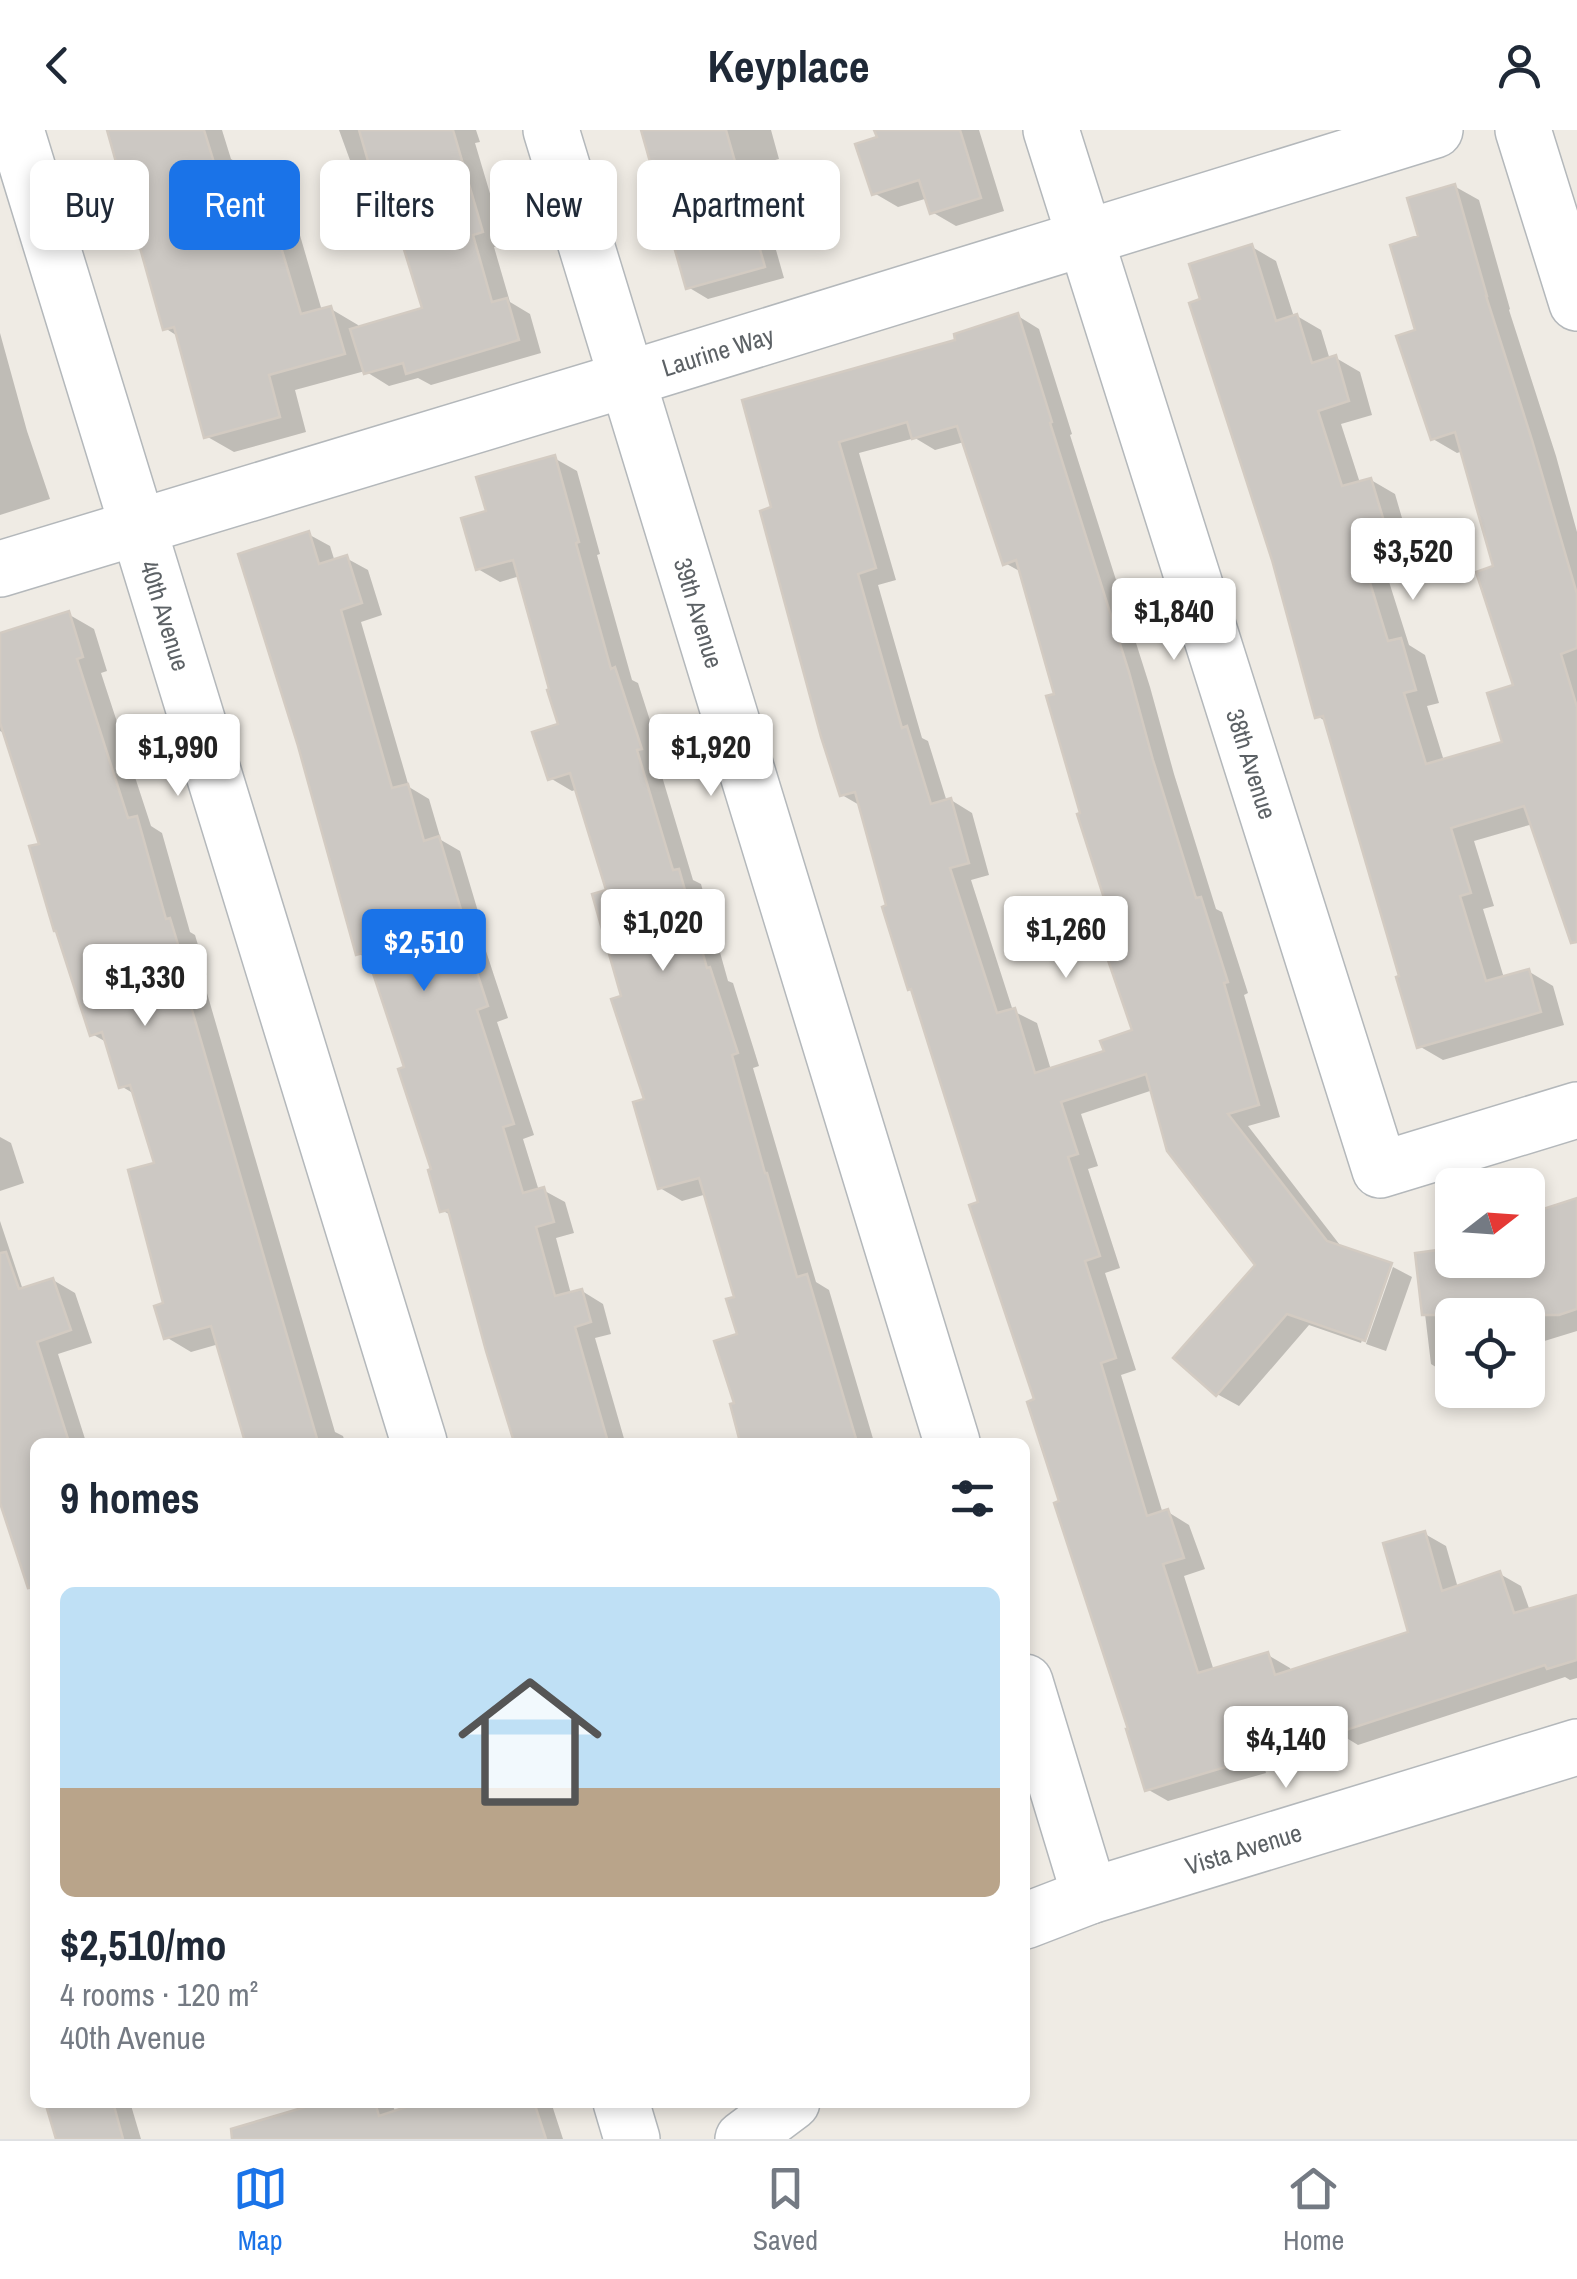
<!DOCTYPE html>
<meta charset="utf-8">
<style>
body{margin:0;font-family:"Archivo Narrow",sans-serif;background:#f2f2f3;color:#1f2937;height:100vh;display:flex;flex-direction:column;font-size:38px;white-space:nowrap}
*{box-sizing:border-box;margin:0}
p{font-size:32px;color:#747a83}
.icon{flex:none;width:55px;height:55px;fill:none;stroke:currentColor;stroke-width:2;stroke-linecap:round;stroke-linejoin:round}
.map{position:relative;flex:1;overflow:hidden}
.drawer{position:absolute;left:30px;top:1308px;width:1000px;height:670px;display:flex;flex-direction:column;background:#fff;border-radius:15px;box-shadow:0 5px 15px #0003}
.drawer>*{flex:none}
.banner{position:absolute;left:30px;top:30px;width:1000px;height:90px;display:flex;gap:20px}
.needle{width:65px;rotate:73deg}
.buttons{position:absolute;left:1435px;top:1038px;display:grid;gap:20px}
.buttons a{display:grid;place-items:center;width:110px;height:110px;border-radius:15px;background:#fff;box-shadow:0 5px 15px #0003;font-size:50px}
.price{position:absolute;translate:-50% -85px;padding:0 22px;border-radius:10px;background:#fff;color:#222;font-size:32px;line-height:65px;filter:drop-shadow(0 2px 5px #0008)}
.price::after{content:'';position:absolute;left:50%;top:60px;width:30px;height:22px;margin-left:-15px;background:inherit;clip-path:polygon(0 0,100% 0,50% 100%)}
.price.active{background:#1a73e8;color:#fff}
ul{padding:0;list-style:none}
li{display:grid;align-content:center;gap:20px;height:530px;padding:0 30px}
li span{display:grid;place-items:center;height:310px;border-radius:15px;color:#555}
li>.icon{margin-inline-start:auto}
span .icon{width:180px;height:180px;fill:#fffc;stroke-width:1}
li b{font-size:42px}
h2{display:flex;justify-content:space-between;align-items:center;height:120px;padding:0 30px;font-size:42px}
.chip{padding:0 35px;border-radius:15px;background:#fff;box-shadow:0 5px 15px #0003;font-size:35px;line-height:90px}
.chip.active{background:#1a73e8;color:#fff}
header{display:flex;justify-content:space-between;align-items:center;height:130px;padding:0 30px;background:#fff;font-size:45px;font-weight:700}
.dock{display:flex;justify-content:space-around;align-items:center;height:140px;border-top:2px solid #e0e1e3;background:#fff;font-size:28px;color:#747a83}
.dock a{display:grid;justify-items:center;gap:5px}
.dock .active{color:#1a73e8}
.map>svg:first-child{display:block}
.shadow{fill:#0003;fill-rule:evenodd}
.building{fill:#ccc8c3;stroke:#d3cbc2;stroke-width:2.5;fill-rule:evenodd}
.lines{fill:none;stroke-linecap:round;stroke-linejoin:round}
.minor-casing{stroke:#b4b8bb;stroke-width:58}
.minor{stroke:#fff;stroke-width:55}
.labels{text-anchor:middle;stroke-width:9;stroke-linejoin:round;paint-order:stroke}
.street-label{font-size:25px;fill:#5c6165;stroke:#fff}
</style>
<header><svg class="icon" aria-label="back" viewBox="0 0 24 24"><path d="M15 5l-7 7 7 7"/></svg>Keyplace<svg class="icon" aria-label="person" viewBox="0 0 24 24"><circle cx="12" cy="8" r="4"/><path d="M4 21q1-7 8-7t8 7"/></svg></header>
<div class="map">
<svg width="1577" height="2009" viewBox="0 0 1577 2009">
<rect width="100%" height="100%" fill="#efebe4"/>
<g class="shadow">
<path d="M 108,0 L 222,0 L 231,29 L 236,32 L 252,84 L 269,79 L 297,95 L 322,181 L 331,179 L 358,195 L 360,199 L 425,179 L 400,96 L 387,88 L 375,48 L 351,33 L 339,0 L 476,0 L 480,12 L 475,13 L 505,114 L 494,117 L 510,172 L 530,184 L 541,223 L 431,255 L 418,248 L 389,256 L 365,241 L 295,260 L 306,302 L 234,322 L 206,306 L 179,207 L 165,198 Z"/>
<path d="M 643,0 L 771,0 L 779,29 L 752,36 L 784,148 L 708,169 L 688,157 Z"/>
<path d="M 877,0 L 979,0 L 1004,81 L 956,96 L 932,82 L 928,68 L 898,77 L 874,63 L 880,8 Z"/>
<path d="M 1454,56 L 1479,70 L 1510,179 L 1509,180 L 1556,326 L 1577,402 L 1577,788 L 1533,694 L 1474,711 L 1494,776 L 1483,779 L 1504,848 L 1528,841 L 1553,856 L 1564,895 L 1443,930 L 1419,916 L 1366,722 L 1327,592 L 1317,586 L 1204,171 L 1252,117 L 1276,131 L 1294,187 L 1297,186 L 1321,200 L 1330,230 L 1336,228 L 1360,242 L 1372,285 L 1341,294 L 1360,353 L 1371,350 L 1395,364 L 1409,412 L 1379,420 L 1409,515 L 1425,525 L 1439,573 L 1427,576 L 1444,631 L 1505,614 L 1516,557 L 1496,438 L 1463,321 L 1457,323 L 1433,309 L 1418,202 L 1421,108 Z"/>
<path d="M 1018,186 L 1039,199 L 1072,304 L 1070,305 L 1150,557 L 1174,644 L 1216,779 L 1222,782 L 1248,863 L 1244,865 L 1280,987 L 1248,996 L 1343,1119 L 1388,1135 L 1361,1213 L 1309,1195 L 1239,1276 L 1217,1264 L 1259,1136 L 1153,960 L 1081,984 L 1098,1036 L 1088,1039 L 1120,1138 L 1105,1143 L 1136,1240 L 1121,1245 L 1163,1384 L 1168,1382 L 1189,1395 L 1205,1439 L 1184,1446 L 1214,1541 L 1268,1525 L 1290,1538 L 1291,1542 L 1412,1503 L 1425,1404 L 1446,1416 L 1458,1458 L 1500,1444 L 1521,1456 L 1530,1481 L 1577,1468 L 1577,1548 L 1570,1550 L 1565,1547 L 1358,1615 L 1335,1601 L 1260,1623 L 1266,1643 L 1168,1671 L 1147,1659 L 981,1074 L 889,777 L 861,676 L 842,665 L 774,379 L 745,272 L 959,211 ZM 915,308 L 935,320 L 964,312 L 1005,433 L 1023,443 L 1058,566 L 1116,798 L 1135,902 L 1107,922 L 1051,940 L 1037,893 L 1013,881 L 971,750 L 989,745 L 972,683 L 951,670 L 947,672 L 928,611 L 922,608 L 878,455 L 896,450 L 859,323 Z"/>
<path d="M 0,203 L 27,301 L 50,369 L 0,385 Z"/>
<path d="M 554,328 L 577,341 L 600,424 L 597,425 L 632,550 L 638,553 L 663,631 L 658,633 L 693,750 L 701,754 L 728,851 L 733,853 L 759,936 L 753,938 L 816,1152 L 829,1160 L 874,1312 L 743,1312 L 733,1276 L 737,1275 L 741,1205 L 737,1169 L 707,1064 L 682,1071 L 660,1058 L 647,971 L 624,868 L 609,761 L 578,659 L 572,661 L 550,648 L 561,595 L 520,446 L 500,452 L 478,439 L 489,383 Z"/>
<path d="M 308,404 L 330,416 L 335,432 L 346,428 L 368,440 L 382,485 L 361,492 L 409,657 L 429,669 L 441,710 L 460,721 L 485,805 L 481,806 L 508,888 L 497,892 L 534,1005 L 523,1009 L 539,1061 L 543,1060 L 565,1072 L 574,1103 L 556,1108 L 571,1164 L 582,1161 L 603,1174 L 611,1204 L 595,1208 L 625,1312 L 630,1312 L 517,1312 L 488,1220 L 453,1086 L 443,1081 L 408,939 L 372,832 L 358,823 Z"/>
<path d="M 68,484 L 94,499 L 107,541 L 101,543 L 151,696 L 162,703 L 190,802 L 195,805 L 207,845 L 202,846 L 335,1302 L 343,1306 L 345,1312 L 247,1312 L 219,1214 L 191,1222 L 166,1207 L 166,1175 L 157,1034 L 136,965 L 121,956 L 108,913 L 92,904 L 42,715 L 6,604 L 0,601 L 0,506 Z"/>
<path d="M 0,1007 L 11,1013 L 24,1053 L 0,1061 Z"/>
<path d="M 1577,1071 L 1577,1201 L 1538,1213 L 1541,1239 L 1528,1240 L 1528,1185 L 1452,1185 L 1452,1247 L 1431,1234 L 1418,1125 L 1452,1121 L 1452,1130 L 1528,1130 L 1528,1086 Z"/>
<path d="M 0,1091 L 23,1160 L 53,1150 L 75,1163 L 92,1213 L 58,1224 L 86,1312 L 35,1312 L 35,1469 L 0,1359 Z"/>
<path d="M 1393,1137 L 1412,1147 L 1386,1221 L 1366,1214 Z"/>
<path d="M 48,1972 L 130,1972 L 141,2009 L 58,2009 Z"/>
<path d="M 331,1972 L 391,1972 L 396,1983 L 429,1972 L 551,1972 L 563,2009 L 259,2009 Z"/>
</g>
<g class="building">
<path d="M 107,0 L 204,0 L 231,88 L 269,77 L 301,184 L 331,176 L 345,224 L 269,245 L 280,287 L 204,308 L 174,197 L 163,200 Z"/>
<path d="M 359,0 L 453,0 L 483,102 L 473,105 L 492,172 L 507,168 L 519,210 L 406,244 L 403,233 L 364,244 L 350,199 L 422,178 L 394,87 L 385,90 Z"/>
<path d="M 641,0 L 726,0 L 765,137 L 686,159 Z"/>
<path d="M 874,0 L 960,0 L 981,68 L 930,84 L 919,50 L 872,65 L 855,14 L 877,7 Z"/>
<path d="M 1455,54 L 1487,166 L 1486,166 L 1532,310 L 1577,464 L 1577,518 L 1561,524 L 1577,577 L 1577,812 L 1571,813 L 1524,676 L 1451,698 L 1471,763 L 1460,766 L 1486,851 L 1529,839 L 1541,882 L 1417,918 L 1396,847 L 1399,846 L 1323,586 L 1315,588 L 1272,430 L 1189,173 L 1200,169 L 1189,134 L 1252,114 L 1276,191 L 1297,184 L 1312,233 L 1336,225 L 1349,271 L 1318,281 L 1342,356 L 1371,348 L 1386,398 L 1356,407 L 1388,511 L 1401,508 L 1416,560 L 1404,563 L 1426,634 L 1502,612 L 1487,563 L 1513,555 L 1476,442 L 1493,436 L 1455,302 L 1431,310 L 1396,206 L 1415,200 L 1390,115 L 1418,106 L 1407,68 Z"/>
<path d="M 1018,183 L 1052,292 L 1050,293 L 1129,542 L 1153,630 L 1196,768 L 1201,767 L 1228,852 L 1224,853 L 1259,975 L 1228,984 L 1327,1111 L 1392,1133 L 1365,1211 L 1287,1184 L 1216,1266 L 1173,1228 L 1255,1135 L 1167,1021 L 1146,944 L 1061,972 L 1078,1024 L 1068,1027 L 1100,1126 L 1085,1131 L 1116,1228 L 1101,1233 L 1147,1386 L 1168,1379 L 1184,1428 L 1163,1434 L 1198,1543 L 1268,1522 L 1275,1545 L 1408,1502 L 1383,1413 L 1425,1401 L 1442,1461 L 1500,1441 L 1514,1483 L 1577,1465 L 1577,1530 L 1547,1539 L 1545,1535 L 1334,1604 L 1329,1586 L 1240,1612 L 1246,1631 L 1145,1661 L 1126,1599 L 1128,1599 L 1054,1373 L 1059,1371 L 1027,1272 L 1034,1269 L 969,1075 L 978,1072 L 911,859 L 908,860 L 882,777 L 886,775 L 855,662 L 840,666 L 821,607 L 760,381 L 771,377 L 742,270 L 955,210 L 954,204 ZM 907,292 L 912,309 L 957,296 L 1003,435 L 1016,430 L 1054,564 L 1046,566 L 1080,683 L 1077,684 L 1113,796 L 1098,801 L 1132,900 L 1100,911 L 1104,921 L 1035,943 L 1015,878 L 997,883 L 950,738 L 969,733 L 951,668 L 931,674 L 907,596 L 902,598 L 858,444 L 876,438 L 839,312 Z"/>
<path d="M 555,325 L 579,412 L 576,413 L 611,539 L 615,537 L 642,619 L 637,620 L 673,740 L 679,739 L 707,838 L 710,837 L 738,923 L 732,925 L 765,1043 L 767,1043 L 797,1147 L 807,1144 L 857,1312 L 740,1312 L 730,1274 L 734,1273 L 714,1211 L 737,1204 L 726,1169 L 734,1167 L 699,1048 L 658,1059 L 633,972 L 644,969 L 611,869 L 621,866 L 592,764 L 606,760 L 570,643 L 548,650 L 532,602 L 558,594 L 547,560 L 549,559 L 513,430 L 476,440 L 461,388 L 486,381 L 476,347 Z"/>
<path d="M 309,401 L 319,434 L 347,425 L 362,473 L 341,480 L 392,658 L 408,654 L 424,711 L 439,706 L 465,793 L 461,794 L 488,876 L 477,880 L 514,994 L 503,997 L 523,1063 L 544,1057 L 554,1092 L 536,1097 L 555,1166 L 582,1159 L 591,1192 L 575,1197 L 608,1312 L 514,1312 L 486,1221 L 448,1080 L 440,1082 L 428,1040 L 431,1039 L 398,939 L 404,937 L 366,822 L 356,825 L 298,616 L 238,424 Z"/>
<path d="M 69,481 L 83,527 L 77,529 L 128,688 L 137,686 L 166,789 L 170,788 L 183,831 L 178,832 L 318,1312 L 245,1312 L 211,1196 L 164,1209 L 154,1176 L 163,1173 L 128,1040 L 154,1033 L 130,955 L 119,958 L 102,902 L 90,906 L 56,801 L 54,801 L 29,716 L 39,714 L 0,593 L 0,503 Z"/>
<path d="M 1577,1068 L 1577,1179 L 1559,1185 L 1422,1185 L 1415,1123 L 1452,1118 L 1452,1130 L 1528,1130 L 1528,1084 Z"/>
<path d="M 6,1122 L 19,1159 L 53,1148 L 71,1200 L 37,1212 L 69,1312 L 35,1312 L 35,1457 L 28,1458 L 0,1373 L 0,1123 Z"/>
<path d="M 45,1972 L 113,1972 L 123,2009 L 56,2009 Z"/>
<path d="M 322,1972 L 375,1972 L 379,1986 L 421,1972 L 534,1972 L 546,2009 L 232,2009 L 231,1999 Z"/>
</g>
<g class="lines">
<defs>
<g id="minor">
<path id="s1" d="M 16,0 L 419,1312"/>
<path id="s2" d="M 551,0 L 952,1312"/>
<path id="s3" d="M 1051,0 L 1380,1040 L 1577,980"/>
<path d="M 1523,0 L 1577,173"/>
<path id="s4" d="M 0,439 L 628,249 L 1435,0"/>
<path d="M 1025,1552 L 1090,1766"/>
<path id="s5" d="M 1025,1791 L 1090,1766 L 1577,1617"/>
<path d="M 621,1972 L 632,2009"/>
<path d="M 743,2009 L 792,1972"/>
</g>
</defs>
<use href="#minor" class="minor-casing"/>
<use href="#minor" class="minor"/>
</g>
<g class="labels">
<g class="street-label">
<text dy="9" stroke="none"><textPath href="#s4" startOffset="750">Laurine Way</textPath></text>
<text dy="9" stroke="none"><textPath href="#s1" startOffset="508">40th Avenue</textPath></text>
<text dy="9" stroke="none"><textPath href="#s2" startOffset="505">39th Avenue</textPath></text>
<text dy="9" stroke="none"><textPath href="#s3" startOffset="665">38th Avenue</textPath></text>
<text dy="9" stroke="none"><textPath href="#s5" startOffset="230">Vista Avenue</textPath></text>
</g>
</g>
</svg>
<div class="buttons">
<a><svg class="needle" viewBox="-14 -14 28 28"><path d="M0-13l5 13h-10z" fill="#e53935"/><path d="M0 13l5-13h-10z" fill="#747a83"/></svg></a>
<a><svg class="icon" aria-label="locate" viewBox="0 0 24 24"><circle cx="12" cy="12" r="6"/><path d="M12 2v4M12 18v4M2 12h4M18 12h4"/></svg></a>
</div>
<b class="price" style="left:1413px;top:473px">$3,520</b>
<b class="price" style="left:1174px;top:533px">$1,840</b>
<b class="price" style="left:178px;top:669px">$1,990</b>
<b class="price" style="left:711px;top:669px">$1,920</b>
<b class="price" style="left:663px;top:844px">$1,020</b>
<b class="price" style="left:1066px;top:851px">$1,260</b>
<b class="price active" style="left:424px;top:864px">$2,510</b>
<b class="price" style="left:145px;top:899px">$1,330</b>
<b class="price" style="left:1286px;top:1661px">$4,140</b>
<div class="banner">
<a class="chip">Buy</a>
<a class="chip active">Rent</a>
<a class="chip">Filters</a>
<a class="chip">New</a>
<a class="chip">Apartment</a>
</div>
<section class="drawer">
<h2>9 homes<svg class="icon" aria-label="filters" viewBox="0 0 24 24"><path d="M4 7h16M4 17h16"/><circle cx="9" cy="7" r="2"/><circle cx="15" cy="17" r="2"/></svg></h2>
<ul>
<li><span style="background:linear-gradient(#bfe0f5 65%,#b9a48a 0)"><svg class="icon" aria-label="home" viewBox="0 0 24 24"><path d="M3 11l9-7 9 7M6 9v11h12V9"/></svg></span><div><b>$2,510/mo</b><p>4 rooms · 120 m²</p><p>40th Avenue</p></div></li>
</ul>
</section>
</div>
<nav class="dock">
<a class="active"><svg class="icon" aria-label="map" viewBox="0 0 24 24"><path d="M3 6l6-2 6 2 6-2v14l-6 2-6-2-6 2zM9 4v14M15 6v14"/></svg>Map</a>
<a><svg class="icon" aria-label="saved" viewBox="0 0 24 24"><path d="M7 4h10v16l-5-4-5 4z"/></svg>Saved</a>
<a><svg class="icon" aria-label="home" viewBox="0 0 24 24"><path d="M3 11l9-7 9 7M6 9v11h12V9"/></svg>Home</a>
</nav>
